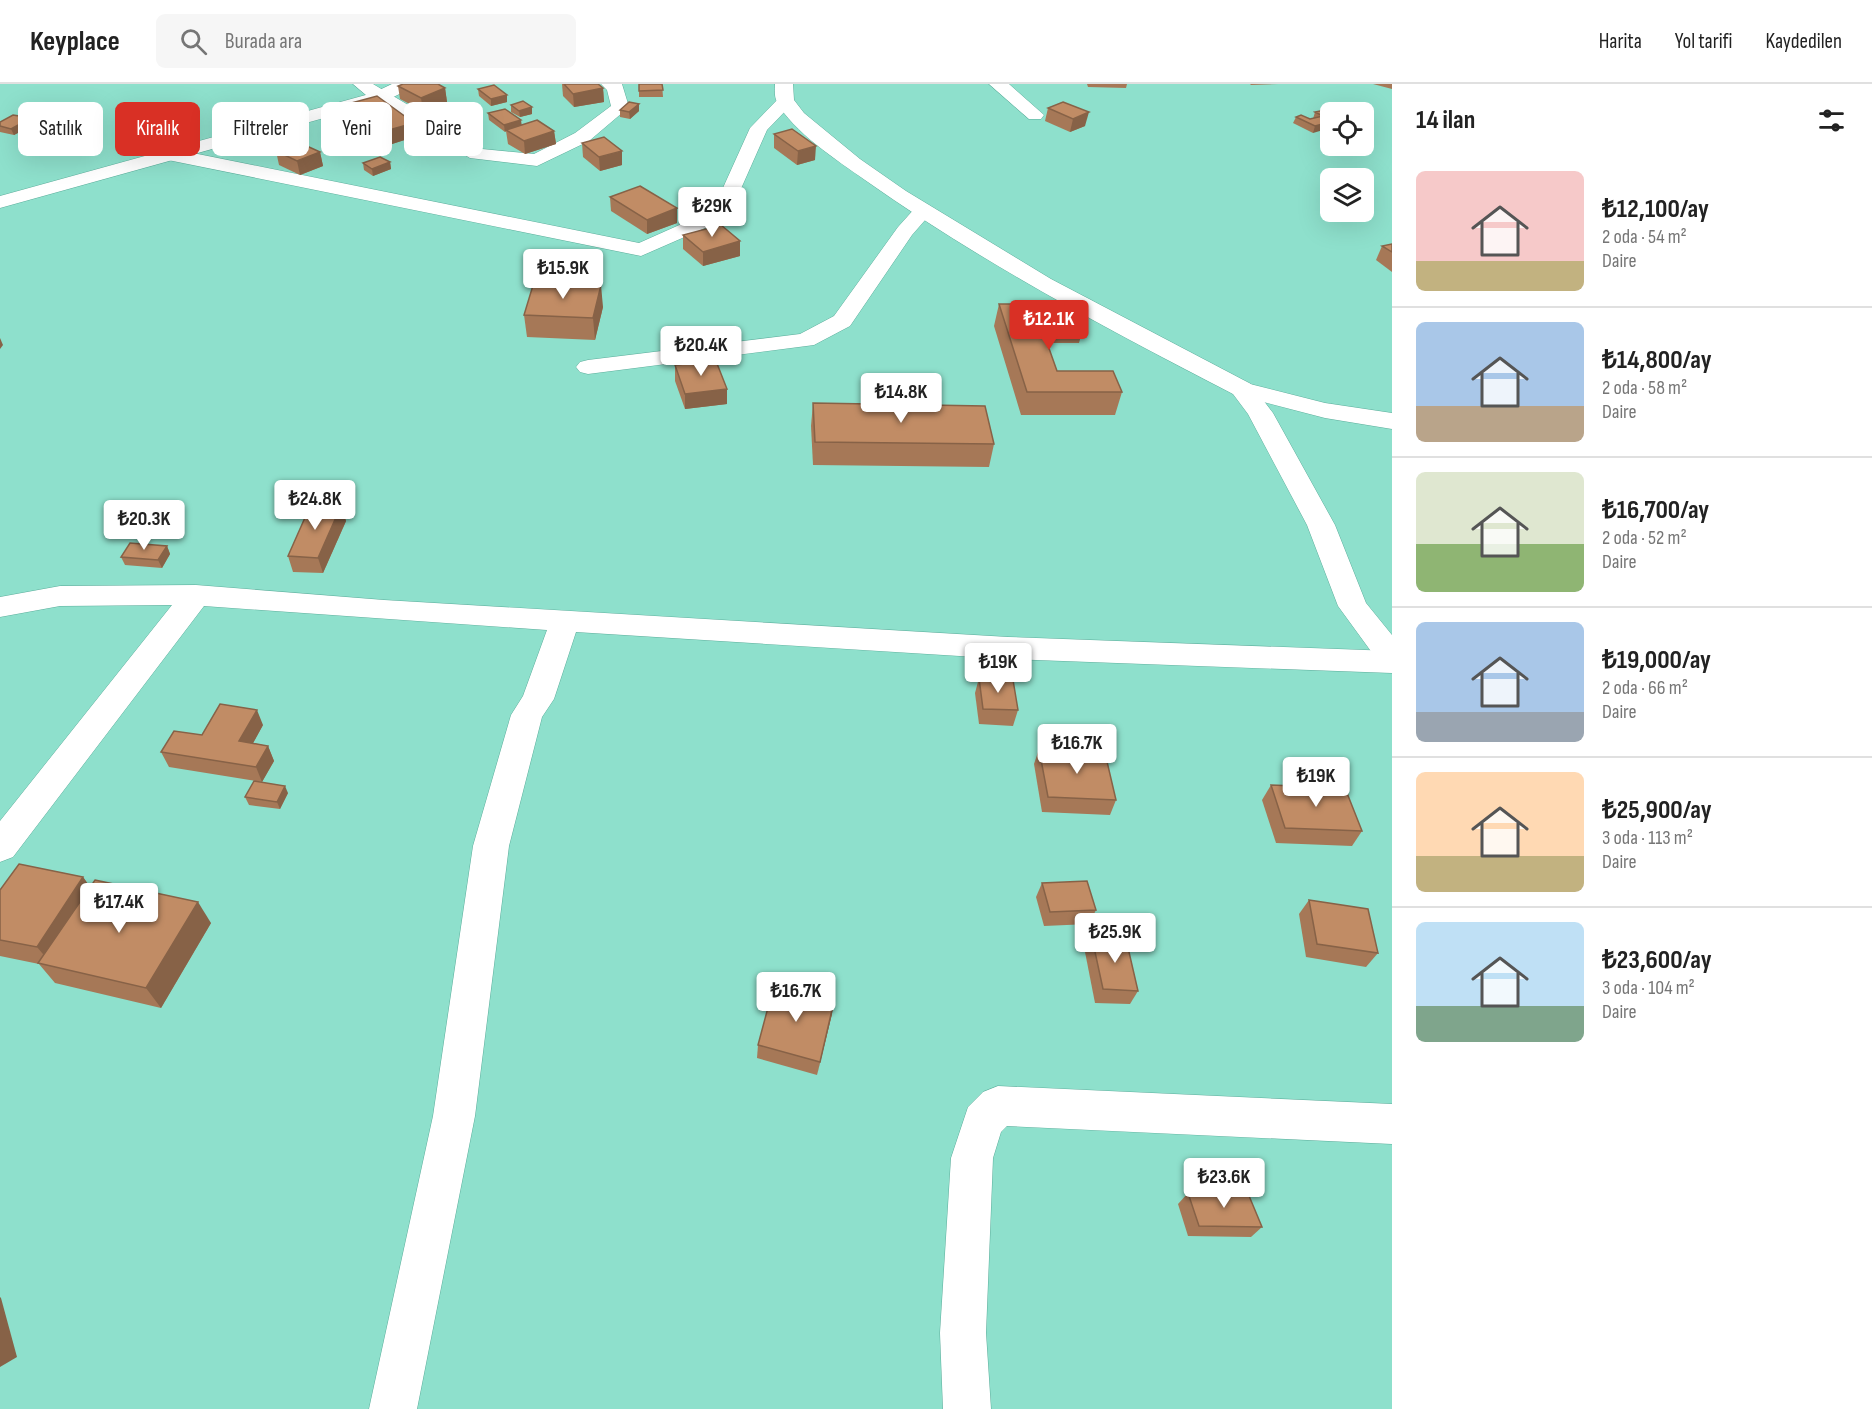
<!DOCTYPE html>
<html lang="tr">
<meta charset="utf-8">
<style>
body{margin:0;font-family:"Sofia Sans Condensed",sans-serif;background:#f6f6f6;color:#222;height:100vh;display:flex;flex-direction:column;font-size:22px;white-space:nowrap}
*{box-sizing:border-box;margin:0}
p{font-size:20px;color:#767676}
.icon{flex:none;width:33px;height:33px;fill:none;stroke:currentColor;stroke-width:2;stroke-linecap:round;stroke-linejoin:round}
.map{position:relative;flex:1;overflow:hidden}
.panel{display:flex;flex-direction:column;background:#fff;width:480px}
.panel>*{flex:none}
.guide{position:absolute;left:18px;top:18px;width:570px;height:54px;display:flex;gap:12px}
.controls{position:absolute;left:1320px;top:18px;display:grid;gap:12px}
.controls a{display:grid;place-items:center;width:54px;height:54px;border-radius:9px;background:#fff;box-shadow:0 6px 24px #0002;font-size:30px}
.price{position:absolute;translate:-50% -51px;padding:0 14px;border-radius:6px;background:#fff;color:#222;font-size:20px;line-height:39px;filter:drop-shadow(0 2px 3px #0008)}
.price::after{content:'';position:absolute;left:50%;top:36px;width:18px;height:14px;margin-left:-9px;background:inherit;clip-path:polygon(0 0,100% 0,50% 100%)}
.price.on{background:#d93025;color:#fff}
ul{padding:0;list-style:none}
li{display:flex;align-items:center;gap:18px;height:150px;padding:0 24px}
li+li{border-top:2px solid #e0e0e0}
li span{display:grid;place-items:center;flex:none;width:168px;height:120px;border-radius:9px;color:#555}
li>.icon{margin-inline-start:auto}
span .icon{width:72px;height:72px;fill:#fffc;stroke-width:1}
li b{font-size:26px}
h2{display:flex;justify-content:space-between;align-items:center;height:72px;padding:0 24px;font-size:26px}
.pill{padding:0 21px;border-radius:9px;background:#fff;box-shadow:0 6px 24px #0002;font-size:21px;line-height:54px}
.pill.on{background:#d93025;color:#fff}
header{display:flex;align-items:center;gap:36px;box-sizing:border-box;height:84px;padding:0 30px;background:#fff;border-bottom:2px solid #e0e0e0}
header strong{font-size:28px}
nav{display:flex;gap:33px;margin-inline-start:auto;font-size:21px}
.search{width:420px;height:54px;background:#f6f6f6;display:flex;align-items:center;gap:15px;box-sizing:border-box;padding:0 21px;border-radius:9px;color:#767676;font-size:22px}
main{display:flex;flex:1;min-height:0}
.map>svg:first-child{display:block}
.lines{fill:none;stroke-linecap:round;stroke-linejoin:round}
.minor-casing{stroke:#5cad9b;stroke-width:1}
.tertiary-casing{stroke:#5cad9b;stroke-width:1}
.minor{fill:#fff;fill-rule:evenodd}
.tertiary{fill:#fff;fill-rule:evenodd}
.wall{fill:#a67857}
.shaded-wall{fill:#876247}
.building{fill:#c18c65;stroke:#876247;stroke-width:1.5}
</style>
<header>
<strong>Keyplace</strong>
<div class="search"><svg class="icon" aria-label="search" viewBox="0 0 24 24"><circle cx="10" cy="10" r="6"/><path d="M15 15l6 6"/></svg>Burada ara</div>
<nav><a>Harita</a><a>Yol tarifi</a><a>Kaydedilen</a></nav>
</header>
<main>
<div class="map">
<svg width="1392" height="1325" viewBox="0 0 1392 1325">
<rect width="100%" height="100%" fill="#8ee0cc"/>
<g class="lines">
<defs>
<g id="minor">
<path d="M 353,0 L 373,0 L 482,65 L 534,70 L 575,49 L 611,22 L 607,6 L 601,0 L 622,0 L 629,23 L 589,57 L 537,82 L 470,74 L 373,17 Z"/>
<path d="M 989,0 L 1009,0 L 1044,31 L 1041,35 L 1029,35 Z"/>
<path d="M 785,13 L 791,14 L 794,18 L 767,46 L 728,134 L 641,172 L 168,76 L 161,74 L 159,70 L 161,66 L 168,64 L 639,159 L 713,126 L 750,44 L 779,14 Z"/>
<path d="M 923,121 L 930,123 L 933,127 L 912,151 L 850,242 L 814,261 L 588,290 L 580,288 L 576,283 L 580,278 L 588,276 L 800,250 L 834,232 L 898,143 L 916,123 Z"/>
<path d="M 1242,298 L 1325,319 L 1392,329 L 1392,345 L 1325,334 L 1233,310 L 1230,305 L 1233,300 Z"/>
<path d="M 196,501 L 384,516 L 1008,553 L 1392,567 L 1392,589 L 1008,575 L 576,548 L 554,615 L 542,633 L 509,762 L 475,1032 L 417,1325 L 369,1325 L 433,1032 L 473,762 L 511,631 L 523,612 L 547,546 L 204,522 L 13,773 L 0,778 L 0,737 L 172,521 L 60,522 L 0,533 L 0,513 L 60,502 Z"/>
<path d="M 998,1002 L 1392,1020 L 1392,1060 L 1007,1042 L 1001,1048 L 993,1074 L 986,1249 L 991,1325 L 943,1325 L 940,1249 L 951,1074 L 968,1023 L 983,1008 Z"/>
</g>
<g id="tertiary">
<path d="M 392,0 L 415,0 L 412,4 L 385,17 L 0,124 L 0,112 L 373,9 Z"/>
<path d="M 775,0 L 793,0 L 794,16 L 804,29 L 860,75 L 906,107 L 1051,195 L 1251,300 L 1273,329 L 1335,441 L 1366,519 L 1392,551 L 1392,584 L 1381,581 L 1338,522 L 1307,441 L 1248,330 L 1233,310 C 1107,245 981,178 865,96 C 838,77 792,47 777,18 C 774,12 775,6 775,0 Z"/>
</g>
</defs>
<use href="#minor" class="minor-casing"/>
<use href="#tertiary" class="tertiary-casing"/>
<use href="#minor" class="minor"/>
<use href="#tertiary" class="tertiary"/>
</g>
<g class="wall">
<path d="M 562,0 L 598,0 L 603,4 L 604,18 L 574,23 L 563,12 Z"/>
<path d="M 639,0 L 662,0 L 663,13 L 639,13 Z"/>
<path d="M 1087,0 L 1127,0 L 1126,4 L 1088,3 Z"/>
<path d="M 1250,0 L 1278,0 L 1251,1 Z"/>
<path d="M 1373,0 L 1392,0 L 1392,5 Z"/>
<path d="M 398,2 L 445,4 L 447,18 L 423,27 L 400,15 Z"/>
<path d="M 478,5 L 507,11 L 507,18 L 491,22 L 479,12 Z"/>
<path d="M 1063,18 L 1085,42 L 1070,48 L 1045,37 L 1048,24 Z"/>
<path d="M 639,20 L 639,27 L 630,35 L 620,33 L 620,26 Z"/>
<path d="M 511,21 L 532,23 L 532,30 L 520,33 L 511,28 Z"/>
<path d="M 340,22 L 414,39 L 417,52 L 392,60 L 376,48 L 365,51 L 343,36 Z"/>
<path d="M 1315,28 L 1330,32 L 1313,49 L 1293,39 L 1296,33 L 1310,35 L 1313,35 Z"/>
<path d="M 488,29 L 522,41 L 554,47 L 556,60 L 525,70 L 508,60 L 506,47 L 505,48 L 489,36 Z"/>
<path d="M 192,30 L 196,43 L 159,57 L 139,45 L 134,32 Z"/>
<path d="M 0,38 L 33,41 L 14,51 L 0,48 Z"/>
<path d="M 774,50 L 815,76 L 797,81 L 774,64 Z"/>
<path d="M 582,59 L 622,81 L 600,87 L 583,73 Z"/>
<path d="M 276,67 L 320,68 L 323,82 L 300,91 L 279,81 Z"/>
<path d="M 390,78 L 391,85 L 373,92 L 364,86 L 363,79 Z"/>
<path d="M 610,113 L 677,139 L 647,150 L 611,127 Z"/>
<path d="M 683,151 L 740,157 L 740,172 L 703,182 L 683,165 Z"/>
<path d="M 1392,160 L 1392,188 L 1376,176 L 1382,162 Z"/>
<path d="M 999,220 L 1085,237 L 1079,259 L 1047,259 L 1057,287 L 1122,308 L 1115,331 L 1021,331 L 994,242 Z"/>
<path d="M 603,223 L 595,256 L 527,253 L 524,231 Z"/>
<path d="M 675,281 L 727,320 L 685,325 L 675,297 Z"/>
<path d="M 813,319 L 994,360 L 989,383 L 813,381 L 811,342 Z"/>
<path d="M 341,422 L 346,437 L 323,489 L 293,488 L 288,472 Z"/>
<path d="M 167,462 L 170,470 L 162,484 L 125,481 L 121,473 Z"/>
<path d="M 979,594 L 1018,626 L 1013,642 L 979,640 L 975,609 Z"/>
<path d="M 263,641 L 253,659 L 268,662 L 274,677 L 262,698 L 169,683 L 161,668 L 202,651 Z"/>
<path d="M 1039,665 L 1116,716 L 1110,731 L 1042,728 L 1034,680 Z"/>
<path d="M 1271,701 L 1362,747 L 1352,762 L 1276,759 L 1262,716 Z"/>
<path d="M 288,709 L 280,725 L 249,721 L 245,713 Z"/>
<path d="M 83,793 L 90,803 L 211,839 L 161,924 L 55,899 L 39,880 L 0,872 L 0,806 Z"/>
<path d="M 1042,799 L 1096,826 L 1089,840 L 1044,842 L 1036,813 Z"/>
<path d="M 1309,816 L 1378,869 L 1366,883 L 1306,873 L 1299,830 Z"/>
<path d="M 1092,854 L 1138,907 L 1130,920 L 1095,919 L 1085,868 Z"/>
<path d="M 832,930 L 817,991 L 757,974 L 758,961 Z"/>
<path d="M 1188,1109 L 1262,1143 L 1251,1153 L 1188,1152 L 1178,1120 Z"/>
</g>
<g class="shaded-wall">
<path d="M 445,4 L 447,18 L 423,27 L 421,14 Z"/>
<path d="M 603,4 L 604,18 L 574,23 L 573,10 Z"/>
<path d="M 507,11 L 507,18 L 491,22 L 491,15 Z"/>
<path d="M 639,20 L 639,27 L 630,35 L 629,28 Z"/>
<path d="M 532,23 L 532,30 L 520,33 L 519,27 Z"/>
<path d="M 1089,28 L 1085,42 L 1070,48 L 1073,35 Z"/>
<path d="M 192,30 L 196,43 L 159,57 L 154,43 Z"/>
<path d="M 31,34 L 33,41 L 14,51 L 11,45 Z"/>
<path d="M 373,35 L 376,48 L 365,51 L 362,37 Z"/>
<path d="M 521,36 L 522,43 L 506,46 L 506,47 L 505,48 L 504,41 Z"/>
<path d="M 1330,38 L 1330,44 L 1313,49 L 1315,42 Z"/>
<path d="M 414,39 L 417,52 L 392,60 L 389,46 Z"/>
<path d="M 554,47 L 556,60 L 525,70 L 524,57 Z"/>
<path d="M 816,62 L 815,76 L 797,81 L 798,67 Z"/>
<path d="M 622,67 L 622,81 L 600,87 L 599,73 Z"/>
<path d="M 320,68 L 323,82 L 300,91 L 297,77 Z"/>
<path d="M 390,78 L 391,85 L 373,92 L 372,85 Z"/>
<path d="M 677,124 L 677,139 L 647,150 L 647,136 Z"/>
<path d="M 740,157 L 740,172 L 703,182 L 703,168 Z"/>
<path d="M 601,201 L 603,223 L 595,256 L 593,234 Z"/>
<path d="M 0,254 L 3,261 L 0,265 Z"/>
<path d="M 727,305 L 727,320 L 685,325 L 685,310 Z"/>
<path d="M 341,422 L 346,437 L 323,489 L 318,474 Z"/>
<path d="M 167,462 L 170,470 L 162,484 L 158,476 Z"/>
<path d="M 257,626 L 263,641 L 246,672 L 239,657 Z"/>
<path d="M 268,662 L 274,677 L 262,698 L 256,683 Z"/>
<path d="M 285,702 L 288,709 L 280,725 L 277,718 Z"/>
<path d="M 83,793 L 98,814 L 54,883 L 37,863 Z"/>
<path d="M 198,818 L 211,839 L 161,924 L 146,904 Z"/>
<path d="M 834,917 L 832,930 L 817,991 L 820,978 Z"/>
<path d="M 0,1213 L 1,1214 L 17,1273 L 0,1283 Z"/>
</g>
<g class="building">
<path d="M 403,0 L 438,0 L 445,4 L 421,14 L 398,2 Z"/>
<path d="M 564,0 L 598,0 L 603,4 L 573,10 Z"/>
<path d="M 639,0 L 662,0 L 663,6 L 639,7 Z"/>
<path d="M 494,1 L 507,11 L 491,15 L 478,5 Z"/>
<path d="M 377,12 L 414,39 L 389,46 L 373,35 L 362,37 L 340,22 Z"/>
<path d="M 523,17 L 532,23 L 519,27 L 511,21 Z"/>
<path d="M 629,18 L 639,20 L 629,28 L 620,26 Z"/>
<path d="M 1063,18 L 1089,28 L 1073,35 L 1048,24 Z"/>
<path d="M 172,19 L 192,30 L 154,43 L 134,32 Z"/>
<path d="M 505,25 L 521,36 L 504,41 L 488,29 Z"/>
<path d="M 1320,27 L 1330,32 L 1330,38 L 1315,42 L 1296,33 L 1301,31 L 1310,35 L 1323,32 L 1315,28 Z"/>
<path d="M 13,31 L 31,34 L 11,45 L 0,42 L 0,38 Z"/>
<path d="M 537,36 L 554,47 L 524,57 L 506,46 Z"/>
<path d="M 792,45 L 816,62 L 798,67 L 774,50 Z"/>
<path d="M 604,53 L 622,67 L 599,73 L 582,59 Z"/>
<path d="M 298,58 L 320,68 L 297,77 L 276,67 Z"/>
<path d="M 380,73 L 390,78 L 372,85 L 363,79 Z"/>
<path d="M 640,102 L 677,124 L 647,136 L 610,113 Z"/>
<path d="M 721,141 L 740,157 L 703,168 L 683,151 Z"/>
<path d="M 1392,160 L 1392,168 L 1382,162 Z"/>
<path d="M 534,198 L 601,201 L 593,234 L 524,231 Z"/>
<path d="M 999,220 L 1078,220 L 1085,237 L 1039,236 L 1057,287 L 1113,287 L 1122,308 L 1027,308 Z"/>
<path d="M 716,277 L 727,305 L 685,310 L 675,281 Z"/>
<path d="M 813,319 L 985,322 L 994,360 L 815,358 Z"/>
<path d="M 311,420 L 341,422 L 318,474 L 288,472 Z"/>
<path d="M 130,459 L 167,462 L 158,476 L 121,473 Z"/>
<path d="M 979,594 L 1013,596 L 1018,626 L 983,625 Z"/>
<path d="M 220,620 L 257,626 L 239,657 L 268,662 L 256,683 L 161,668 L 174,647 L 202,651 Z"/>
<path d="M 1039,665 L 1105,669 L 1116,716 L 1048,713 Z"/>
<path d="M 254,697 L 285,702 L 277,718 L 245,713 Z"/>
<path d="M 1271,701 L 1345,704 L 1362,747 L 1285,744 Z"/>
<path d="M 19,780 L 83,793 L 37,863 L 0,856 L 0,806 Z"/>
<path d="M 95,796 L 198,818 L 146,904 L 38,879 Z"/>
<path d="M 1087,797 L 1096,826 L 1050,828 L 1042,799 Z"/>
<path d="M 1309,816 L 1368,825 L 1378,869 L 1317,860 Z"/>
<path d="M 1092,854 L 1126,855 L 1138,907 L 1103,905 Z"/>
<path d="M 774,901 L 834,917 L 820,978 L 758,961 Z"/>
<path d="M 1247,1107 L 1262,1143 L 1199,1142 L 1188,1109 Z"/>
</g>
</svg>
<div class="controls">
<a><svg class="icon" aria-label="locate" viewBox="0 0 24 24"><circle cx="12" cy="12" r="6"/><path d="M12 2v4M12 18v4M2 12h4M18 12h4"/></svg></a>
<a><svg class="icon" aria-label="layers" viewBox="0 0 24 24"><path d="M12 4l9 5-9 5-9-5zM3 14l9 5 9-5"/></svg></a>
</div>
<b class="price" style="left:712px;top:154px">₺29K</b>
<b class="price" style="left:563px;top:216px">₺15.9K</b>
<b class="price on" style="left:1049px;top:267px">₺12.1K</b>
<b class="price" style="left:701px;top:293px">₺20.4K</b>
<b class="price" style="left:901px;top:340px">₺14.8K</b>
<b class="price" style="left:315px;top:447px">₺24.8K</b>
<b class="price" style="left:144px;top:467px">₺20.3K</b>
<b class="price" style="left:998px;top:610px">₺19K</b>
<b class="price" style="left:1077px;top:691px">₺16.7K</b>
<b class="price" style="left:1316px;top:724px">₺19K</b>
<b class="price" style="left:119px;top:850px">₺17.4K</b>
<b class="price" style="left:1115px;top:880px">₺25.9K</b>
<b class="price" style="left:796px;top:939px">₺16.7K</b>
<b class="price" style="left:1224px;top:1125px">₺23.6K</b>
<div class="guide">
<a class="pill">Satılık</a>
<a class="pill on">Kiralık</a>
<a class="pill">Filtreler</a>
<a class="pill">Yeni</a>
<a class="pill">Daire</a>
</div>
</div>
<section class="panel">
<h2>14 ilan<svg class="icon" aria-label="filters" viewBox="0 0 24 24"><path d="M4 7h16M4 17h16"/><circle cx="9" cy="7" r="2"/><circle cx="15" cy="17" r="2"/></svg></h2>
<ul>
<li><span style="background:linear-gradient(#f6c9c9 75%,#c2b280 0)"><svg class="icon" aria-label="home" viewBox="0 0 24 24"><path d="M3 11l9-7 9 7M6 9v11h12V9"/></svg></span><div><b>₺12,100/ay</b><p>2 oda · 54 m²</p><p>Daire</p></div></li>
<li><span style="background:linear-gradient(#a9c7e8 70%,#b9a48a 0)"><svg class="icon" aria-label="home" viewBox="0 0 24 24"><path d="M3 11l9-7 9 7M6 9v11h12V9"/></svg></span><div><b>₺14,800/ay</b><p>2 oda · 58 m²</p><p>Daire</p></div></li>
<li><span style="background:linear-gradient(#dfe7d0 60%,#8fb573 0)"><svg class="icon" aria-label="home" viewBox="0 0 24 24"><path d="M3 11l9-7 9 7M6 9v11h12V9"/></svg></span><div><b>₺16,700/ay</b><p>2 oda · 52 m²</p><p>Daire</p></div></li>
<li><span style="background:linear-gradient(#a9c7e8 75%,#9aa5b1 0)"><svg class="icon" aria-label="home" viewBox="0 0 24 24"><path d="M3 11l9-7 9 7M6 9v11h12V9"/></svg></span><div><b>₺19,000/ay</b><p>2 oda · 66 m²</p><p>Daire</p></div></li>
<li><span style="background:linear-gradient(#ffd9b3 70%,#c2b280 0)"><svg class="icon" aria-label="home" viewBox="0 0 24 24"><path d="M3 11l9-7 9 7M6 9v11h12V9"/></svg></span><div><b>₺25,900/ay</b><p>3 oda · 113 m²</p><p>Daire</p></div></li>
<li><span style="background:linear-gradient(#bfe0f5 70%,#7fa58c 0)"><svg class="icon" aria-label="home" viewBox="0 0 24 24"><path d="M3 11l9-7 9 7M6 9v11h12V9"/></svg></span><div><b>₺23,600/ay</b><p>3 oda · 104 m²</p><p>Daire</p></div></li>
</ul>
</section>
</main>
